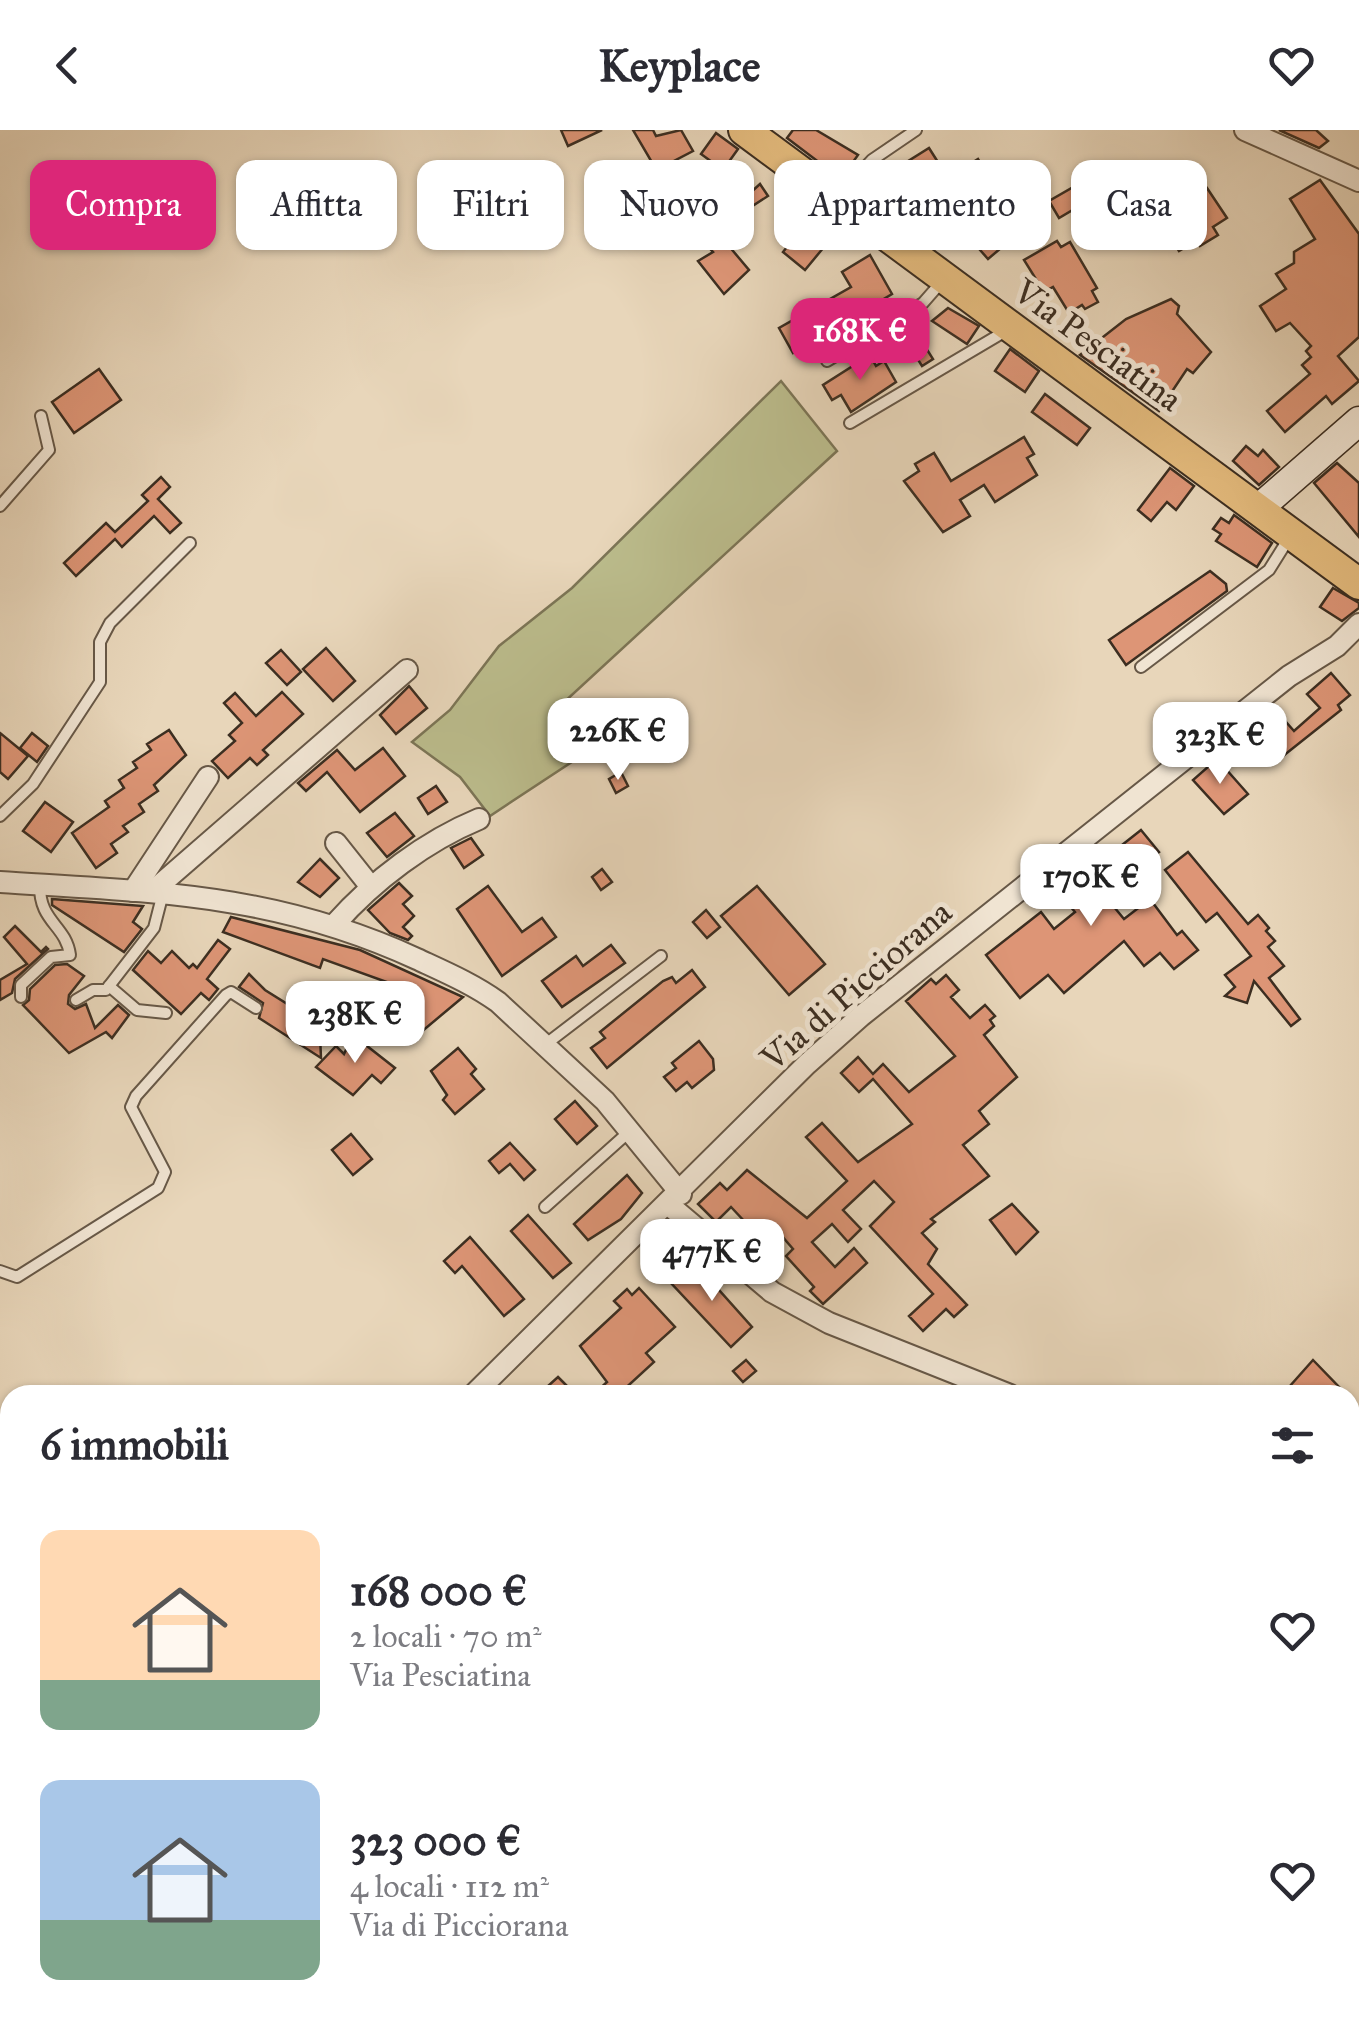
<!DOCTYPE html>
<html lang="it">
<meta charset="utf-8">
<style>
body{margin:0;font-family:"IM FELL Great Primer",serif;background:#f2f2f3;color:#2b2b33;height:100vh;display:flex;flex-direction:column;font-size:38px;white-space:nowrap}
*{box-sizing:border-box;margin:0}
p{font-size:32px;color:#7c7c81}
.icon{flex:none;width:55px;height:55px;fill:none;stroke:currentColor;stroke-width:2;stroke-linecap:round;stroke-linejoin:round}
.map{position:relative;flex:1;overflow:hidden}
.side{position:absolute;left:0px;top:1255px;width:1360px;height:642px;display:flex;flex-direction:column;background:#fff;border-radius:30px 30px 0 0;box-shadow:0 2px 8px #0004}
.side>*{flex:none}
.guide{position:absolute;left:30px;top:30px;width:1300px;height:90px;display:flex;gap:20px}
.price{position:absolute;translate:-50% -85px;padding:0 22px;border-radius:20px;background:#fff;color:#222;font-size:32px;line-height:65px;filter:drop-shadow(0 2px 5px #0008)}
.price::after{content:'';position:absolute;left:50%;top:60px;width:30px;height:22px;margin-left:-15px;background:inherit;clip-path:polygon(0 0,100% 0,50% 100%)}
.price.on{background:#db2777;color:#fff}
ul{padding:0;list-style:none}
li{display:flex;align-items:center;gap:30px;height:250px;padding:0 40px}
li span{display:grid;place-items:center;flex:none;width:280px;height:200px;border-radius:20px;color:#555}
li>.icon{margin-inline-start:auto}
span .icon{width:120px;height:120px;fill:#fffc;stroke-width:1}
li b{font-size:42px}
h2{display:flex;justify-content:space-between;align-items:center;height:120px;padding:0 40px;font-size:42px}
.tag{padding:0 35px;border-radius:20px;background:#fff;box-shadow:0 2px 8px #0004;font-size:35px;line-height:90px}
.tag.on{background:#db2777;color:#fff}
header{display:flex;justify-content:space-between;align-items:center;height:130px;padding:0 40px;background:#fff;font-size:45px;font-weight:700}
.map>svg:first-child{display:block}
.green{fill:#bbbc8c;stroke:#7c7556;stroke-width:2.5}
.building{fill:#dd9576;stroke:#3c2e21;stroke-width:2.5}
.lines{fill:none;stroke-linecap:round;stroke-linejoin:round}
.lane-casing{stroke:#675847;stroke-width:14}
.street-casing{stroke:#675847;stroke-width:24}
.secondary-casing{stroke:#3c2e21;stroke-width:31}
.primary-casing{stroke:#3c2e21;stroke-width:34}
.lane{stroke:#f0e4d2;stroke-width:10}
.street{stroke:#f0e4d2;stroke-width:20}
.secondary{stroke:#f0e4d2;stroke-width:28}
.primary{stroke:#e4bb7d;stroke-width:30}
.labels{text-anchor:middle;stroke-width:10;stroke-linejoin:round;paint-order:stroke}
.street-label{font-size:35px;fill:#3c2e21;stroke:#f0e4d2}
</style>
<header><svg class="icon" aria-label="back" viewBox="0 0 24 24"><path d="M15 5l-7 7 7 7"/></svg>Keyplace<svg class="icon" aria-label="heart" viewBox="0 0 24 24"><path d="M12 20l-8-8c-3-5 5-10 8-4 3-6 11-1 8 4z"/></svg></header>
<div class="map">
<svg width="1359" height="1896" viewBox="0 0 1359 1896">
<rect width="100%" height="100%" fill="#e8d6ba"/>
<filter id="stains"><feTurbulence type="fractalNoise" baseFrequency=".002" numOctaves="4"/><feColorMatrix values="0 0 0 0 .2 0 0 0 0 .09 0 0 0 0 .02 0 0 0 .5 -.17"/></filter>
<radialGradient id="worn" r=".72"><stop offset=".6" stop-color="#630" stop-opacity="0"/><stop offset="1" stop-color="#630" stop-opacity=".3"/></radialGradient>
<path class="green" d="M 781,251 L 837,321 L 562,574 L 590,620 L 490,686 L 460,647 L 412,612 L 450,580 L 499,516 L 572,458 Z"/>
<g class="building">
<path d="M 561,0 L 602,0 L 568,16 Z"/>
<path d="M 633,0 L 653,0 L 656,6 L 681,0 L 693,21 L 674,31 L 701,70 L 697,75 L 689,80 L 660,39 L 657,41 Z"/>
<path d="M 793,0 L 816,0 L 858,25 L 841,49 L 787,8 Z"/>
<path d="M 1279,0 L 1316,0 L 1328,11 L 1319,18 Z"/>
<path d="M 716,3 L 738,19 L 723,40 L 701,24 Z"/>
<path d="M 929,18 L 948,48 L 978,29 L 988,45 L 920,81 L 905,57 L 897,62 L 886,45 Z"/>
<path d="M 1103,40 L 1113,56 L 1059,88 L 1049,71 Z"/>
<path d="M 1320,50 L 1359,104 L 1359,207 L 1338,226 L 1359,251 L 1332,274 L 1326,266 L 1285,302 L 1267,281 L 1310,244 L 1302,235 L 1311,227 L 1306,221 L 1311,216 L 1290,193 L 1276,201 L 1260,176 L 1286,159 L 1276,144 L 1294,133 L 1294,122 L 1315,109 L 1290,69 Z"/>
<path d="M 760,54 L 768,66 L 734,88 L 729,82 Z"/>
<path d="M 1207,58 L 1227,88 L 1213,97 L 1218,105 L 1200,116 L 1197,110 L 1179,121 L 1159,89 Z"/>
<path d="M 987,87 L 1008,112 L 988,129 L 966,104 Z"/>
<path d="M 713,97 L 749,140 L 724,164 L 698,131 L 713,122 L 700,108 Z"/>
<path d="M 802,98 L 824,117 L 805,140 L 783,122 Z"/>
<path d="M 1057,111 L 1061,117 L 1070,112 L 1097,158 L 1092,161 L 1098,172 L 1085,179 L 1082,175 L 1069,183 L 1053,157 L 1044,162 L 1024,130 Z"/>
<path d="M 870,125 L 892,164 L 793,223 L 779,198 L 851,157 L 842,142 Z"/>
<path d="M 1171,169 L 1179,176 L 1177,184 L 1211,222 L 1193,243 L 1187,239 L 1159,281 L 1080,225 L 1126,189 Z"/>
<path d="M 948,178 L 979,196 L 967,214 L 932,191 Z"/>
<path d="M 921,210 L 933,229 L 922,236 L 910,217 Z"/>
<path d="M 1010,219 L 1039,241 L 1025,262 L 995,241 Z"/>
<path d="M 870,225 L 876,236 L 884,231 L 896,252 L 851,282 L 841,265 L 832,270 L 823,255 Z"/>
<path d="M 99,239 L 121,270 L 74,303 L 52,272 Z"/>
<path d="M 1045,264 L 1090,298 L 1077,315 L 1032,282 Z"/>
<path d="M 1024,307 L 1034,324 L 1027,328 L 1037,345 L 995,372 L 984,355 L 960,370 L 970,386 L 943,402 L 904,351 L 919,341 L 915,334 L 934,323 L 951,351 Z"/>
<path d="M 1246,316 L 1258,326 L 1263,320 L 1279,337 L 1259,355 L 1233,331 Z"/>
<path d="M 1337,333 L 1359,353 L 1359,407 L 1314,353 Z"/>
<path d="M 1170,338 L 1194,356 L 1176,380 L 1167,372 L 1151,391 L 1138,380 Z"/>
<path d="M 161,347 L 170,357 L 158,369 L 181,393 L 170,403 L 154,386 L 122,417 L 115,409 L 76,446 L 64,433 L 106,393 L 115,402 L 148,371 L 142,365 Z"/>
<path d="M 1234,385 L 1272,413 L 1257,437 L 1216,411 L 1221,404 L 1213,399 L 1221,388 L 1229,393 Z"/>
<path d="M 1210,441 L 1226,454 L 1227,461 L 1126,535 L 1109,510 Z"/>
<path d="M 1333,458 L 1359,473 L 1359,478 L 1342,491 L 1320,477 Z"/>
<path d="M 326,518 L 355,551 L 333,571 L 303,539 Z"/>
<path d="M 281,520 L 301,542 L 287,555 L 266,533 Z"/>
<path d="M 1331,543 L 1350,565 L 1338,575 L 1341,580 L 1278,630 L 1256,605 L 1279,584 L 1294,601 L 1320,578 L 1307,564 Z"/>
<path d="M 409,556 L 427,578 L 396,604 L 380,585 Z"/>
<path d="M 282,562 L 303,584 L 263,620 L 268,625 L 257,635 L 250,628 L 228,648 L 212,631 L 235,611 L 229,605 L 242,593 L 224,573 L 235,563 L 256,586 Z"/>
<path d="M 169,600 L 186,625 L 154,655 L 158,661 L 139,674 L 144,682 L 123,696 L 128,702 L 111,714 L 117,723 L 96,738 L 72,703 L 109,677 L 105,671 L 124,658 L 119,650 L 137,638 L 133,632 L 151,620 L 147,614 Z"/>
<path d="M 0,603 L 28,626 L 8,649 L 0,642 Z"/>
<path d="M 32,603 L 48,616 L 37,632 L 20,618 Z"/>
<path d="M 383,618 L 405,646 L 360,682 L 327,642 L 306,661 L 298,653 L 337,620 L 355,640 Z"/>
<path d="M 1217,629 L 1248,664 L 1224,684 L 1193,650 Z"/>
<path d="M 621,642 L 628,656 L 616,663 L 609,649 Z"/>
<path d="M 436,656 L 447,672 L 428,684 L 418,668 Z"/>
<path d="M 45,672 L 73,692 L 51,722 L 23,701 Z"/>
<path d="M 395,683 L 414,706 L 387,727 L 367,703 Z"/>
<path d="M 1141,700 L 1159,722 L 1105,766 L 1124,789 L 1150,769 L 1177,805 L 1182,801 L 1198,820 L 1174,839 L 1160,823 L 1144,836 L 1124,811 L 1064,863 L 1048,845 L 1020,868 L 986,825 L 1041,782 L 1054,799 L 1075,782 L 1060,764 Z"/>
<path d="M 471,708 L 483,725 L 464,738 L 451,718 Z"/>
<path d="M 1188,722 L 1248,794 L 1258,785 L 1269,798 L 1266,801 L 1275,811 L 1268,817 L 1284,836 L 1269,848 L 1300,889 L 1291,896 L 1254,851 L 1247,873 L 1225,866 L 1235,857 L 1225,845 L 1251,826 L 1217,783 L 1206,792 L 1165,740 Z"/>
<path d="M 320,729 L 339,748 L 320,767 L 298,752 Z"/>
<path d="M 602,739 L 612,752 L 601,760 L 592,747 Z"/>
<path d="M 399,753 L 412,766 L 403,774 L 414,786 L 403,797 L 412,806 L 408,810 L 390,803 L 368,780 Z"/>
<path d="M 488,756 L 522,802 L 542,788 L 556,807 L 502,846 L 457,779 Z"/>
<path d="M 757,756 L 825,834 L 789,865 L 721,786 Z"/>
<path d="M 52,769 L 143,776 L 133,792 L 142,799 L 124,822 L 52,775 Z"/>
<path d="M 706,780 L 720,797 L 707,808 L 693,792 Z"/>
<path d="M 231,787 L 360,820 L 463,867 L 414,908 L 395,886 L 420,864 L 323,829 L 320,838 L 223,802 Z"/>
<path d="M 15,796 L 41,822 L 46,817 L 48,819 L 15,849 L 12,863 L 0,870 L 0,850 L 27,834 L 4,807 Z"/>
<path d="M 218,810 L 230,819 L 207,849 L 218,859 L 209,870 L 201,863 L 181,884 L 133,840 L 148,821 L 161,833 L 172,821 L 189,838 L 193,834 L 197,838 Z"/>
<path d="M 611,815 L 625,833 L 562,877 L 542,851 L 576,826 L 583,836 Z"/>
<path d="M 67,834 L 84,846 L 69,865 L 68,874 L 75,879 L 86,874 L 95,898 L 118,875 L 129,885 L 112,908 L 106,902 L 69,923 L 23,875 L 29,870 L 30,859 L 55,835 Z"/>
<path d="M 692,840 L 705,857 L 607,938 L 591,918 L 605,908 L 600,902 L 663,851 L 672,847 L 676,853 Z"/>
<path d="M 249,844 L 265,860 L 308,887 L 297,906 L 320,905 L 321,928 L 259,888 L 263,873 L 239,857 Z"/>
<path d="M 946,845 L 959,860 L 951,867 L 970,888 L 985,875 L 995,886 L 990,890 L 994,896 L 984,905 L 1017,947 L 979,981 L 989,994 L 963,1015 L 989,1046 L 931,1089 L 935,1092 L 922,1103 L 937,1119 L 928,1134 L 967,1175 L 954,1187 L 946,1179 L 923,1201 L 909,1186 L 933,1164 L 870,1096 L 894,1072 L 874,1051 L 843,1080 L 861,1099 L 848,1112 L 832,1094 L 812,1112 L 835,1137 L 854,1118 L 867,1133 L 823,1174 L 810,1161 L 814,1157 L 786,1126 L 793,1119 L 774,1097 L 761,1109 L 731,1077 L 716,1092 L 698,1074 L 720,1053 L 727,1060 L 747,1040 L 807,1088 L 847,1051 L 806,1007 L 822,993 L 858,1032 L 912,994 L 873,949 L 859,962 L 841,943 L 858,927 L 873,944 L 883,934 L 909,962 L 955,926 L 906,871 L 931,849 L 936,854 Z"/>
<path d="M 353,905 L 395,938 L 381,953 L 372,945 L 353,965 L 316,937 L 336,916 L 344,924 Z"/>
<path d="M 699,911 L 713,929 L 714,940 L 692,958 L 687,952 L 676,961 L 664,947 L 676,938 L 672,933 Z"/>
<path d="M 458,918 L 476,939 L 471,944 L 484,959 L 455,984 L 443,970 L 447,965 L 431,941 Z"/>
<path d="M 575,971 L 597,996 L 577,1014 L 555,989 Z"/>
<path d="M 351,1004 L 372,1029 L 353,1045 L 332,1020 Z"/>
<path d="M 510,1013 L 535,1040 L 524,1050 L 510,1034 L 499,1043 L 489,1031 Z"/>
<path d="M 627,1045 L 642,1063 L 621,1089 L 588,1110 L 574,1094 Z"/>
<path d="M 1012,1074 L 1038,1102 L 1016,1124 L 990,1090 Z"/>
<path d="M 528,1085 L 571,1133 L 553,1148 L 511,1101 Z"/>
<path d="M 470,1107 L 524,1169 L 504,1186 L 462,1136 L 455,1143 L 444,1131 Z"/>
<path d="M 694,1132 L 752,1197 L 731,1217 L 671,1153 Z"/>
<path d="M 639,1158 L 675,1197 L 646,1223 L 654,1232 L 618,1265 L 593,1265 L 607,1252 L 580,1216 L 621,1178 L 614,1171 L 627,1159 L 632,1165 Z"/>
<path d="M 746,1230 L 756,1241 L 743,1252 L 733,1241 Z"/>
<path d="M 1313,1230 L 1340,1258 L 1332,1265 L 1282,1265 Z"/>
<path d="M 558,1247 L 576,1265 L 538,1265 Z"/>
</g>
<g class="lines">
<defs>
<g id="lane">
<path d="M 839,65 L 872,30 L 916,0"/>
<path d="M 827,231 L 923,173 L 944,149"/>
<path d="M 850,293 L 1009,199"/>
<path d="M 0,376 L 49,320 L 41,286"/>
<path d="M 1141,537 L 1269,440 L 1289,408"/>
<path d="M 0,686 L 33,654 L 100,552 L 100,512 L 110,493 L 190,413"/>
<path d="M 109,856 L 137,880 L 166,883"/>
<path d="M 21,867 L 21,855 L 51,827 L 70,825 C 66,795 39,792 40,755"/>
<path d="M 76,870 L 93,860 L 106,860 L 154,798 L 163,763"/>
<path d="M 546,914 L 661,826"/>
<path d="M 545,1077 L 630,1001"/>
<path d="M 0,1141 L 17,1147 L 158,1058 L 165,1042 L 131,977 L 136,966 L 226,865 L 231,862 L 256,878"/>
<path d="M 0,1841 L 10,1832"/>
<path d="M 117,1896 L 129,1888"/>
</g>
<g id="street">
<path d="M 1245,0 L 1359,51"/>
<path d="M 336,713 L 371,757"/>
<path d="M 0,752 C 154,762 274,763 417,829 C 445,842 473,854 498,872 L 605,971 L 681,1064"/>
<path d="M 154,760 L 407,540"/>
<path d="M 133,761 L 208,647"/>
<path d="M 335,794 C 374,750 426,711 479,689"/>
<path d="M 669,1075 L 772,1162 L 829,1193 L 1010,1265"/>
<path d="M 473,1265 L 807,934 L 861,886 L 1289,546 L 1337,516 L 1359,494"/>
<path d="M 1350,1475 L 1359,1482"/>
<path d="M 0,1604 L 10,1617"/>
<path d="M 0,1660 L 10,1650"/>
<path d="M 0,1789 L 10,1802"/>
<path d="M 79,1888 L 85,1896"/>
<path d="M 1136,1896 L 1138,1888"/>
</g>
<path id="secondary" d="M 1258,379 L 1359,291"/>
<path id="primary" d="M 744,0 L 1359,454"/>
</defs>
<use href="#lane" class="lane-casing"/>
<use href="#street" class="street-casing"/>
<use href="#secondary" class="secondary-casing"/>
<use href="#primary" class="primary-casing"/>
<use href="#lane" class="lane"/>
<use href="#street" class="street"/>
<use href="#secondary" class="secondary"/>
<use href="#primary" class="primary"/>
</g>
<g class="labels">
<g class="street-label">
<text transform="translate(1098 215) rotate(36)" y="12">Via Pesciatina</text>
<text transform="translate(856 855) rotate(-41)" y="12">Via di Picciorana</text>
</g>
</g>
<rect width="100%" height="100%" filter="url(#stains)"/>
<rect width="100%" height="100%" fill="url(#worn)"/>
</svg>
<b class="price on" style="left:860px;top:253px">168K €</b>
<b class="price" style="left:618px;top:653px">226K €</b>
<b class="price" style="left:1220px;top:657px">323K €</b>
<b class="price" style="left:1091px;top:799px">170K €</b>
<b class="price" style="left:355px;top:936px">238K €</b>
<b class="price" style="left:712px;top:1174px">477K €</b>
<div class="guide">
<a class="tag on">Compra</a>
<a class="tag">Affitta</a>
<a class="tag">Filtri</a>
<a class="tag">Nuovo</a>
<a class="tag">Appartamento</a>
<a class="tag">Casa</a>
</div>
<section class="side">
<h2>6 immobili<svg class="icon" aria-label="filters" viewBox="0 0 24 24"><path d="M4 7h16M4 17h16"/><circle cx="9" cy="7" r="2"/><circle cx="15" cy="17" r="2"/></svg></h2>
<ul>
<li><span style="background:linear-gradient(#ffd9b3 75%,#7fa58c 0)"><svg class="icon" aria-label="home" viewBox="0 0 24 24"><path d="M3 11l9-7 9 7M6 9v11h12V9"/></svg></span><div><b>168 000 €</b><p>2 locali · 70 m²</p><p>Via Pesciatina</p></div><svg class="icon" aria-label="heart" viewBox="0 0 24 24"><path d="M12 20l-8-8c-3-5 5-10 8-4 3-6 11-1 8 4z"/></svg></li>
<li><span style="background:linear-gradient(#a9c7e8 70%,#7fa58c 0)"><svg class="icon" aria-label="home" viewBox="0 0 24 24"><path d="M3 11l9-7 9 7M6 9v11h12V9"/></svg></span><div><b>323 000 €</b><p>4 locali · 112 m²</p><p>Via di Picciorana</p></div><svg class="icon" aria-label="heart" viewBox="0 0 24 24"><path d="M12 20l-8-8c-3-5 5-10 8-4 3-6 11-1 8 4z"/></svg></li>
</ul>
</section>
</div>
